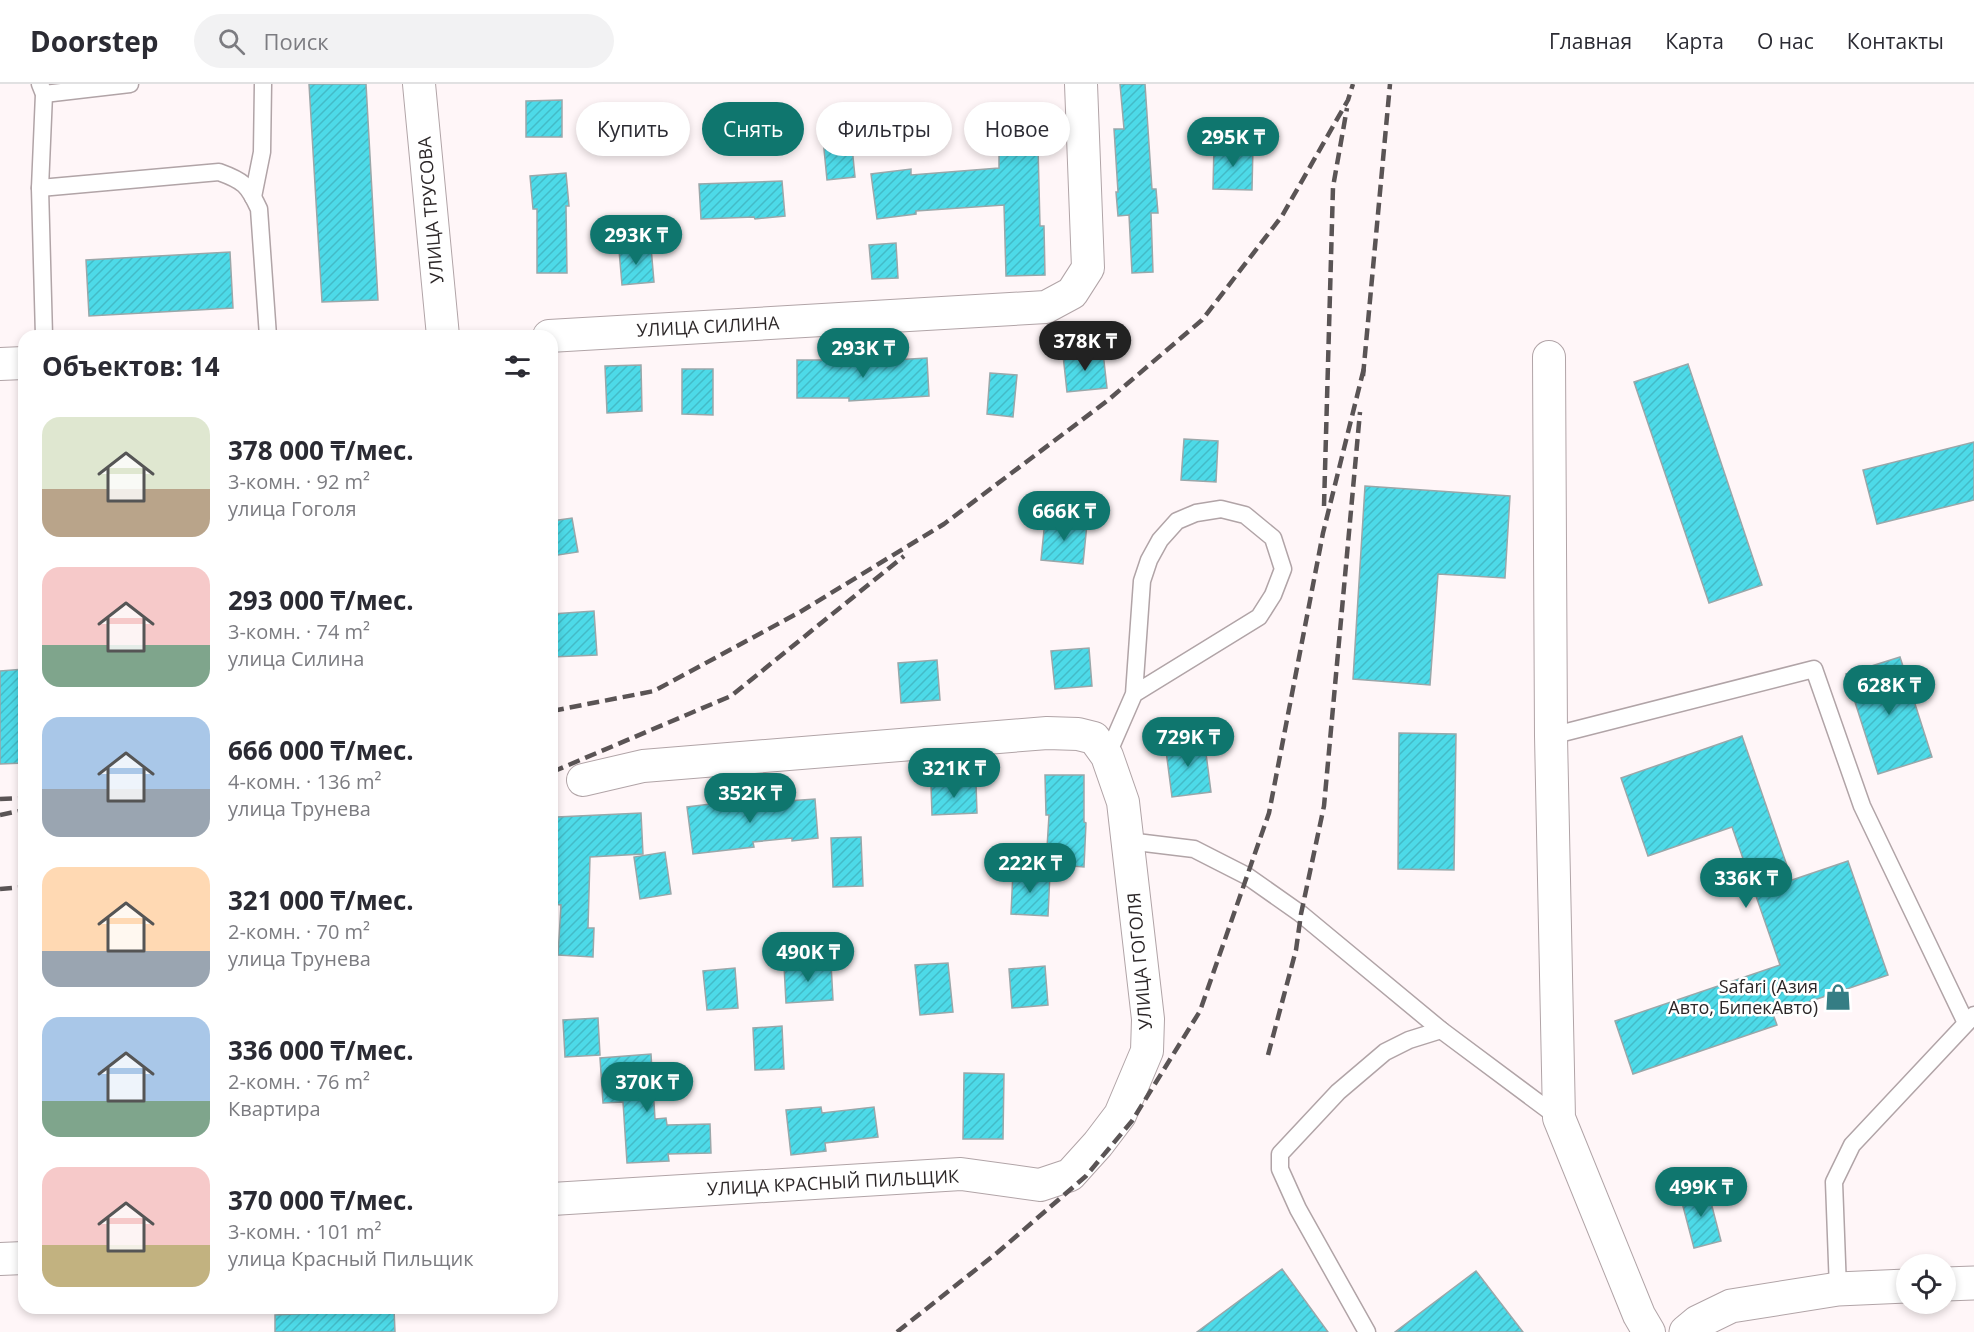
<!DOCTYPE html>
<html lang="ru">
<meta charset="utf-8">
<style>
body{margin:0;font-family:"Open Sans",sans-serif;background:#f2f2f3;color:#2b2b33;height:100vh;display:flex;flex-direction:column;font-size:22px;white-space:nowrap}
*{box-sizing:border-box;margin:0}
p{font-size:20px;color:#7c7c81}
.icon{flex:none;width:33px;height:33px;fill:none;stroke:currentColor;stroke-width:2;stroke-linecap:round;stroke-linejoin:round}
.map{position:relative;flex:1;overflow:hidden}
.drawer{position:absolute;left:18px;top:246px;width:540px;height:984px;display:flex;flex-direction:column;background:#fff;border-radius:18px;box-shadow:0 3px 9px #0003}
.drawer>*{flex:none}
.hud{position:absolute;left:576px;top:18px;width:570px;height:54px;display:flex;gap:12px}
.controls{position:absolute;left:1896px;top:1170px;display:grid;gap:12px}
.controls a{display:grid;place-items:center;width:60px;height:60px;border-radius:50%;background:#fff;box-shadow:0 3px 9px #0003;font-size:30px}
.price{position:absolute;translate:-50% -51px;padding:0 14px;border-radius:21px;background:#0f766e;color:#fff;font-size:20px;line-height:39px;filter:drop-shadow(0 2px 3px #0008)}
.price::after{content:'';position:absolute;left:50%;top:36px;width:18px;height:14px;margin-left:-9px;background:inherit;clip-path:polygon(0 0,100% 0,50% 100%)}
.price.on{background:#222;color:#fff}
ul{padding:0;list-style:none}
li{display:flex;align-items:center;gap:18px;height:150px;padding:0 24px}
li span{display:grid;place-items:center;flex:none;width:168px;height:120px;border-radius:18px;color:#555}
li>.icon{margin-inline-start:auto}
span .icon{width:72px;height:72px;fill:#fffc;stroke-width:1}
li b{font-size:26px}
h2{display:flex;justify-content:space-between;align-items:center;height:72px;padding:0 24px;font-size:26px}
.tag{padding:0 21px;border-radius:27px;background:#fff;box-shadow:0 3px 9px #0003;font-size:21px;line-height:54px}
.tag.on{background:#0f766e;color:#fff}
header{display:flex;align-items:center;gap:36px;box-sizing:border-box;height:84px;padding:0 30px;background:#fff;border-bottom:2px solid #e1e1e2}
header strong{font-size:28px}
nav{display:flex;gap:33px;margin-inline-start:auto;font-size:21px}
.search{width:420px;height:54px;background:#f2f2f3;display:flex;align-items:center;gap:15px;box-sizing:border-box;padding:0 21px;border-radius:33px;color:#7c7c81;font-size:22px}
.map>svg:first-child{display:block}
.building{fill:url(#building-hatch);stroke:#9aa7a9;stroke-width:1.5}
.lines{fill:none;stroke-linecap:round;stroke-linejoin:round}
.lane-casing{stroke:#b1a4a7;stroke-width:19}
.street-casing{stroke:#b1a4a7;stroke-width:34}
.highway-casing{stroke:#b1a4a7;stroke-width:35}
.lane{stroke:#fff;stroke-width:16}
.street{stroke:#fff;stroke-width:32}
.highway{stroke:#fff;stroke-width:33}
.rail{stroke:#5a5455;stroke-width:4.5;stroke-dasharray:12 6;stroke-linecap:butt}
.labels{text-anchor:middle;stroke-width:5;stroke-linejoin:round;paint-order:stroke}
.street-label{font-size:18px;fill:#2c2728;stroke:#fff}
.poi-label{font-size:18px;fill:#2c2728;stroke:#fff;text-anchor:end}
</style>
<header>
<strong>Doorstep</strong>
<div class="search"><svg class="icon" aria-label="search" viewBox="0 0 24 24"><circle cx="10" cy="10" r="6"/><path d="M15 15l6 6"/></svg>Поиск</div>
<nav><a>Главная</a><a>Карта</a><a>О нас</a><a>Контакты</a></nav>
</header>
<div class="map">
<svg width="1974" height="1248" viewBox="0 0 1974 1248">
<defs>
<pattern id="building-hatch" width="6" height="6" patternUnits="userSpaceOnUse" patternTransform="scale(1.5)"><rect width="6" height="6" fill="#4ddae8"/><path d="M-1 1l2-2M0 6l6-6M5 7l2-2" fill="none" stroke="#43bbc7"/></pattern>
</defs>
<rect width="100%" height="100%" fill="#fff6f8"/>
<g class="building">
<path d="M 309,0 L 366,0 L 378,216 L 322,218 Z"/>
<path d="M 1120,0 L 1145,0 L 1152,105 L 1156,105 L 1158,129 L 1151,129 L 1153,188 L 1132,189 L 1129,131 L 1118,132 L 1116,108 L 1118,108 L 1114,45 L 1124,45 Z"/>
<path d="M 562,16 L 562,53 L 526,53 L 526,17 Z"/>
<path d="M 851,52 L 855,93 L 827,96 L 823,55 Z"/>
<path d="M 1214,61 L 1253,62 L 1252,106 L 1213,105 Z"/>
<path d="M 999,62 L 1038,62 L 1040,142 L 1044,142 L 1045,191 L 1006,192 L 1004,121 L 916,127 L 916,130 L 877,135 L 871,90 L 911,85 L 911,91 L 999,84 Z"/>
<path d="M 566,89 L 569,122 L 566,122 L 567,189 L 537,189 L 537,125 L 533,125 L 530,92 Z"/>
<path d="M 782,97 L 785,132 L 755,135 L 754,133 L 701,135 L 699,100 Z"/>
<path d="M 896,159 L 898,194 L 872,195 L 869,161 Z"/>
<path d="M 651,163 L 654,198 L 622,201 L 619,166 Z"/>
<path d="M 230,168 L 233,224 L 89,232 L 86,176 Z"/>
<path d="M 1103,268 L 1107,304 L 1067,308 L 1063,271 Z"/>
<path d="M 875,274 L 875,277 L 927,274 L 929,312 L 849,317 L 849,314 L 797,314 L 797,276 L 847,276 Z"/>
<path d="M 1688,280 L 1762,501 L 1709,519 L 1634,298 Z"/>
<path d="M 641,281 L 642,327 L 607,329 L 605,282 Z"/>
<path d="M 682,285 L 713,285 L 713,331 L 682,330 Z"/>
<path d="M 990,289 L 1017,291 L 1013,333 L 987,330 Z"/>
<path d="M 1184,355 L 1218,357 L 1216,398 L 1181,396 Z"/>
<path d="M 1974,358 L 1974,416 L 1877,440 L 1863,386 Z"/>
<path d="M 1365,402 L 1510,412 L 1505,494 L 1438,490 L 1430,601 L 1353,595 Z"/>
<path d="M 572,434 L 578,468 L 552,472 L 552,437 Z"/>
<path d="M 1045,436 L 1087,440 L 1083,480 L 1041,476 Z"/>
<path d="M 594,527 L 597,571 L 552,573 L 552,530 Z"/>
<path d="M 1089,564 L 1092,602 L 1055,605 L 1051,567 Z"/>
<path d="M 1900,573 L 1932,673 L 1878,690 L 1846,590 Z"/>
<path d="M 937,576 L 940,616 L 901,619 L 898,579 Z"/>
<path d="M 24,585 L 24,679 L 0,680 L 0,587 Z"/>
<path d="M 1399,649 L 1456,650 L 1454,786 L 1398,785 Z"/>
<path d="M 1742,652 L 1792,796 L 1848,777 L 1888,891 L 1773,930 L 1777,941 L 1633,990 L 1615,937 L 1780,881 L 1732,743 L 1648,772 L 1621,694 Z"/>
<path d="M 1204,654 L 1211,708 L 1172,713 L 1165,659 Z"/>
<path d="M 1045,691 L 1084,691 L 1084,738 L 1086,739 L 1084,783 L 1046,780 L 1049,731 L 1046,731 Z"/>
<path d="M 976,699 L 977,729 L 932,731 L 931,701 Z"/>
<path d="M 815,715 L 818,754 L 792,757 L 792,754 L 753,758 L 754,763 L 693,770 L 687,723 L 718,719 L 718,722 Z"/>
<path d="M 641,729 L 643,770 L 590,773 L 588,844 L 594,844 L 593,873 L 558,871 L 561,821 L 554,820 L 557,733 Z"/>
<path d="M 861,753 L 863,802 L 833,803 L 831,754 Z"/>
<path d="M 665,768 L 671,810 L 640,815 L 634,773 Z"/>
<path d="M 1013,787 L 1050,789 L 1048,832 L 1011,830 Z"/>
<path d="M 831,879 L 833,916 L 786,919 L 784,882 Z"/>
<path d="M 948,879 L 953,928 L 920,931 L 915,881 Z"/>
<path d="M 1045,882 L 1048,921 L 1012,924 L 1009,885 Z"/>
<path d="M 735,884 L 738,924 L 707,926 L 703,887 Z"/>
<path d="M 598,934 L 600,971 L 565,973 L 563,936 Z"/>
<path d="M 782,942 L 784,985 L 755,986 L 753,944 Z"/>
<path d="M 651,970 L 655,1035 L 666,1034 L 667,1041 L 710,1040 L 711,1069 L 668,1070 L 669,1077 L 627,1079 L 623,1018 L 603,1019 L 600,974 Z"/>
<path d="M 964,989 L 1004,990 L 1003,1055 L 963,1055 Z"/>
<path d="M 821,1023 L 822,1029 L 874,1023 L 878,1053 L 825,1059 L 826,1067 L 791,1071 L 786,1026 Z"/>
<path d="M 1707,1103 L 1721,1157 L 1694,1164 L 1680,1111 Z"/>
<path d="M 1282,1185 L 1328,1248 L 1197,1248 Z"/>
<path d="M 1476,1187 L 1523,1248 L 1395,1248 Z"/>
<path d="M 394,1225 L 395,1248 L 275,1248 L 275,1231 Z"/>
</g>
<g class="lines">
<defs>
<g id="lane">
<path d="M 40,0 L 44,10 L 40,104 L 44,252"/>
<path d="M 44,10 L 130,0"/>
<path d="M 40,104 L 219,88 C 244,97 248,101 259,125 L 268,252"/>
<path d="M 253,113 L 262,68 L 263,0"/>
<path d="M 1551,652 L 1814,585 L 1862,722 L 1966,939"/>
<path d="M 1107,672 L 1134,610 L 1142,497 L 1149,476 L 1160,456 L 1177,437 L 1196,429 L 1221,425 L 1245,431 L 1273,454 L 1283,485 L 1273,511 L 1259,533 L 1134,610"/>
<path d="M 1128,757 L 1194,765 L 1247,792 L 1301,830 L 1441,946 L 1559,1034"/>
<path d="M 1838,1205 L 1834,1098 L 1852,1061 L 1974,931"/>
<path d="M 1367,1248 L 1298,1125 L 1280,1085 L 1280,1070 L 1338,1008 L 1385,968 L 1409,956 L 1441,946"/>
</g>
<g id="street">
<path d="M 419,0 L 443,252"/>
<path d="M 549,252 L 1046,223 L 1072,209 L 1088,184 L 1081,0"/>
<path d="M 1549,273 L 1551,652 L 1559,1034 L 1639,1231 L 1649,1248"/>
<path d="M 0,280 L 24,279"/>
<path d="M 552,1115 L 961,1090 L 1040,1101 L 1070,1091 L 1098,1060 L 1120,1031 L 1147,967 L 1148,935 L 1123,718 L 1107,672 L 1094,654 L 1078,650 L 1047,649 L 643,682 L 583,696"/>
<path d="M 0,1175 L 24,1174"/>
</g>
<g id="highway">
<path d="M 1946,1200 L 1974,1199"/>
<path d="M 1686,1248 L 1698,1238 L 1731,1222 L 1838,1205 L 1906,1202"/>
</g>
</defs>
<use href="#lane" class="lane-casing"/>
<use href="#street" class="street-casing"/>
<use href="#highway" class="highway-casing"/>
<use href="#lane" class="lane"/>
<use href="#street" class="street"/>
<use href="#highway" class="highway"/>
<g class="rail">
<path d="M 1363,292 L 1390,0"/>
<path d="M 1324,422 L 1333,103 L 1347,24"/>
<path d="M 552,627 L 654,607 L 800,528 L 944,440 L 1107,317 L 1202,236 L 1282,132 L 1348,16 L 1353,0"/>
<path d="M 552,688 L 731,612 L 904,472"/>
<path d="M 0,715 L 24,714"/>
<path d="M 0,731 L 24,726"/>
<path d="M 0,805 L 24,803"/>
<path d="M 1268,971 L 1296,866 L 1301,830 L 1324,722 L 1360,328"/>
<path d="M 897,1248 L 998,1168 L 1086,1092 L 1132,1037 L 1200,927 L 1269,729 L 1323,449 L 1364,284"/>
</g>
</g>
<defs>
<symbol id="shop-bare" viewBox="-9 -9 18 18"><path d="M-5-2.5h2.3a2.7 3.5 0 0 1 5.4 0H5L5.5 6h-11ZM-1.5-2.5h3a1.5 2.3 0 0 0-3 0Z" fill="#357d84" stroke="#fff" stroke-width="2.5" paint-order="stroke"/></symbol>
</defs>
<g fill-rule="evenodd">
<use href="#shop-bare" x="1819" y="894" width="38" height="38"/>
</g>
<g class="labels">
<g class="street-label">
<text transform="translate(431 126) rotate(-95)" y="6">УЛИЦА ТРУСОВА</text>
<text transform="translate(708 243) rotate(-3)" y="6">УЛИЦА СИЛИНА</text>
<text transform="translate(1140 877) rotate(-95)" y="6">УЛИЦА ГОГОЛЯ</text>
<text transform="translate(833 1099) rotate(-3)" y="6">УЛИЦА КРАСНЫЙ ПИЛЬЩИК</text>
</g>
<g class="poi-label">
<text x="1818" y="909">Safari (Азия<tspan x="1818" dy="21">Авто, БипекАвто)</tspan></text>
</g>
</g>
</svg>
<div class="controls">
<a><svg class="icon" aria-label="locate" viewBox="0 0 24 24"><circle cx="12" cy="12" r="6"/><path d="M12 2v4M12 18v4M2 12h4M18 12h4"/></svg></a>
</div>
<b class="price" style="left:1233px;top:84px">295K ₸</b>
<b class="price" style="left:636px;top:182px">293K ₸</b>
<b class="price on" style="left:1085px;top:288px">378K ₸</b>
<b class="price" style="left:863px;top:295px">293K ₸</b>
<b class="price" style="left:1064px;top:458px">666K ₸</b>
<b class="price" style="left:1889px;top:632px">628K ₸</b>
<b class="price" style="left:1188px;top:684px">729K ₸</b>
<b class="price" style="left:954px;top:715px">321K ₸</b>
<b class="price" style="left:750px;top:740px">352K ₸</b>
<b class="price" style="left:1030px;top:810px">222K ₸</b>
<b class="price" style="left:1746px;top:825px">336K ₸</b>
<b class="price" style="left:808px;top:899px">490K ₸</b>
<b class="price" style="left:647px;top:1029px">370K ₸</b>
<b class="price" style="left:1701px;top:1134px">499K ₸</b>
<div class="hud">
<a class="tag">Купить</a>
<a class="tag on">Снять</a>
<a class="tag">Фильтры</a>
<a class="tag">Новое</a>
</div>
<section class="drawer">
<h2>Объектов: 14<svg class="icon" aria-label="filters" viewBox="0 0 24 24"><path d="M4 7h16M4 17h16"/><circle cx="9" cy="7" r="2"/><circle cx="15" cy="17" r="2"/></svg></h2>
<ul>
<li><span style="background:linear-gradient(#dfe7d0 60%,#b9a48a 0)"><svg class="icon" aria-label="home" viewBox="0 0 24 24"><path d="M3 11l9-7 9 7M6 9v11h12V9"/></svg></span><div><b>378 000 ₸/мес.</b><p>3-комн. · 92 m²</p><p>улица Гоголя</p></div></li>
<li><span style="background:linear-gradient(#f6c9c9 65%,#7fa58c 0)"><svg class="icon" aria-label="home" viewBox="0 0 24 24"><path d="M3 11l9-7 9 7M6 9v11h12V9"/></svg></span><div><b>293 000 ₸/мес.</b><p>3-комн. · 74 m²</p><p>улица Силина</p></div></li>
<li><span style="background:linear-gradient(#a9c7e8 60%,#9aa5b1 0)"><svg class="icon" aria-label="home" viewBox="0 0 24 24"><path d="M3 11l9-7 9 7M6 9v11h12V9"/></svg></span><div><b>666 000 ₸/мес.</b><p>4-комн. · 136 m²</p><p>улица Трунева</p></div></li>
<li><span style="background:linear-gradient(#ffd9b3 70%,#9aa5b1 0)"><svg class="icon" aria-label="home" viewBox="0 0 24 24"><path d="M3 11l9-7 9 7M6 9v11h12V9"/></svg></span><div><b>321 000 ₸/мес.</b><p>2-комн. · 70 m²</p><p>улица Трунева</p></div></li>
<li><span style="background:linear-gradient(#a9c7e8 70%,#7fa58c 0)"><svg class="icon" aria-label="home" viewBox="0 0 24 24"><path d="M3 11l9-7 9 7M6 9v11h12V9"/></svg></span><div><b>336 000 ₸/мес.</b><p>2-комн. · 76 m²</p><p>Квартира</p></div></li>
<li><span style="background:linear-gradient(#f6c9c9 65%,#c2b280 0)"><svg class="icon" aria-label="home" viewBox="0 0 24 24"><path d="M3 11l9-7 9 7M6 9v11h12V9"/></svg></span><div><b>370 000 ₸/мес.</b><p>3-комн. · 101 m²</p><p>улица Красный Пильщик</p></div></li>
</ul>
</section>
</div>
